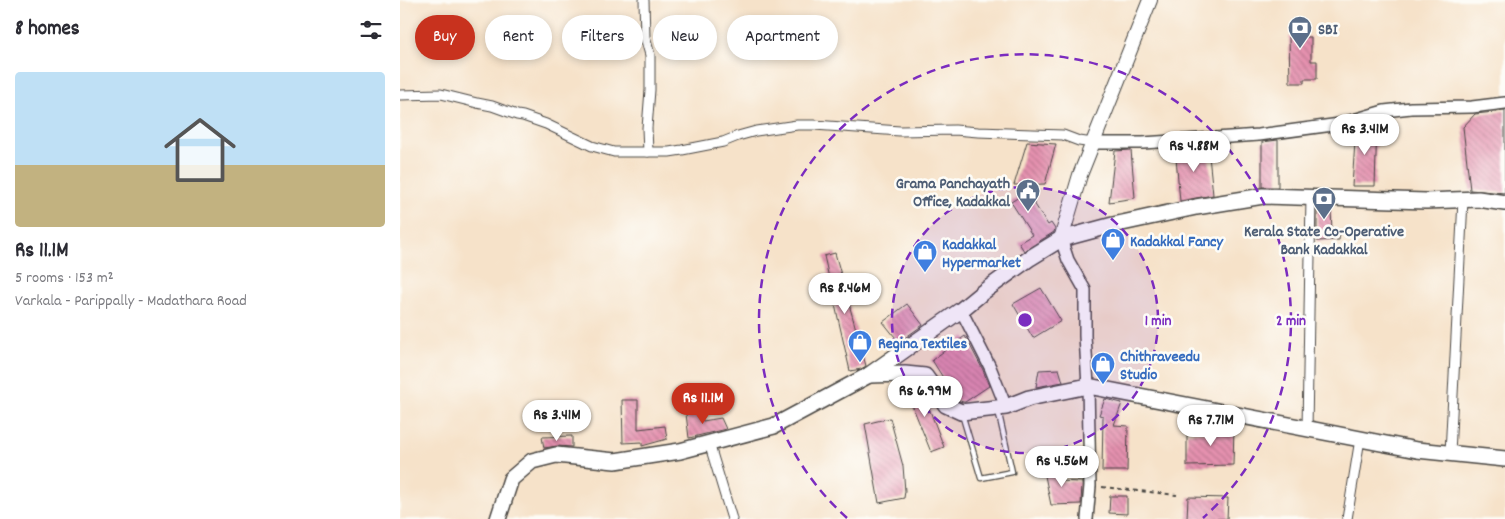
<!DOCTYPE html>
<meta charset="utf-8">
<style>
body{margin:0;font-family:Dekko,sans-serif;background:#f2f2f3;color:#2b2b33;height:100vh;display:flex;flex-direction:column;font-size:19px;white-space:nowrap}
*{box-sizing:border-box;margin:0}
p{font-size:16px;color:#7c7c81}
.icon{flex:none;width:28px;height:28px;fill:none;stroke:currentColor;stroke-width:2;stroke-linecap:round;stroke-linejoin:round}
.map{position:relative;flex:1;overflow:hidden}
.details{display:flex;flex-direction:column;background:#fff;width:400px}
.details>*{flex:none}
.hud{position:absolute;left:15px;top:15px;width:475px;height:45px;display:flex;gap:10px}
.price{position:absolute;translate:-50% -42px;padding:0 11px;border-radius:18px;background:#fff;color:#222;font-size:16px;line-height:32px;filter:drop-shadow(0 1px 2px #0008)}
.price::after{content:'';position:absolute;left:50%;top:30px;width:15px;height:11px;margin-left:-8px;background:inherit;clip-path:polygon(0 0,100% 0,50% 100%)}
.price.current{background:#c8321e;color:#fff}
ul{padding:0;list-style:none}
li{display:grid;align-content:center;gap:10px;height:265px;padding:0 15px}
li span{display:grid;place-items:center;height:155px;border-radius:5px;color:#555}
li>.icon{margin-inline-start:auto}
span .icon{width:90px;height:90px;fill:#fffc;stroke-width:1}
li b{font-size:21px}
h2{display:flex;justify-content:space-between;align-items:center;height:60px;padding:0 15px;font-size:21px}
.pill{padding:0 18px;border-radius:22px;background:#fff;box-shadow:0 2px 8px #0003;font-size:18px;line-height:45px}
.pill.current{background:#c8321e;color:#fff}
main{display:flex;flex:1;min-height:0}
.map>svg:first-child{display:block}
.building{fill:url(#building-back-hatch)}
.lines{fill:none;stroke-linecap:round;stroke-linejoin:round}
.service-casing{stroke:#494643;stroke-width:7}
.minor-casing{stroke:#494643;stroke-width:11}
.tertiary-casing{stroke:#494643;stroke-width:14}
.secondary-casing{stroke:#494643;stroke-width:16}
.primary-casing{stroke:#494643;stroke-width:18}
.path{stroke:#494643;stroke-width:2;stroke-dasharray:4 4;stroke-linecap:butt}
.service{stroke:#fff;stroke-width:4.5}
.minor{stroke:#fff;stroke-width:9}
.tertiary{stroke:#fff;stroke-width:11}
.secondary{stroke:#fff;stroke-width:14}
.primary{stroke:#fff;stroke-width:15}
.ring{fill:none;stroke:#7b2cbf;stroke-width:2.5;stroke-dasharray:9 6}
.labels{text-anchor:middle;stroke-width:5;stroke-linejoin:round;paint-order:stroke}
.service-label{font-size:16px;font-weight:bold;fill:#4e5e75;stroke:#fdfcf7;text-anchor:start}
.shop-label{font-size:16px;font-weight:bold;fill:#366cbe;stroke:#fdfcf7;text-anchor:start}
.centre{fill:#7b2cbf;stroke:#fdfcf7;stroke-width:2.5}
.ring-label{font-size:15px;text-anchor:middle;font-weight:bold;fill:#7b2cbf;stroke:#fdfcf7;stroke-width:5;stroke-linejoin:round;paint-order:stroke}
</style>
<main>
<section class="details">
<h2>8 homes<svg class="icon" aria-label="filters" viewBox="0 0 24 24"><path d="M4 7h16M4 17h16"/><circle cx="9" cy="7" r="2"/><circle cx="15" cy="17" r="2"/></svg></h2>
<ul>
<li><span style="background:linear-gradient(#bfe0f5 60%,#c2b280 0)"><svg class="icon" aria-label="home" viewBox="0 0 24 24"><path d="M3 11l9-7 9 7M6 9v11h12V9"/></svg></span><div><b>Rs 11.1M</b><p>5 rooms · 153 m²</p><p>Varkala - Parippally - Madathara Road</p></div></li>
</ul>
</section>
<div class="map">
<svg width="1105" height="519" viewBox="0 0 1105 519">
<defs>
<pattern id="building-back-hatch" width="6" height="6" patternUnits="userSpaceOnUse" patternTransform="scale(1.25)"><rect width="6" height="6" fill="#e591af"/><path d="M-1 5l2 2M0 0l6 6M5-1l2 2" fill="none" stroke="#ba778f"/></pattern>
</defs>
<rect width="100%" height="100%" fill="#fdfcf7"/>
<filter id="ink" filterUnits="userSpaceOnUse"><feTurbulence type="fractalNoise" baseFrequency=".02" numOctaves="2"/><feDisplacementMap in="SourceGraphic" scale="10" xChannelSelector="R" yChannelSelector="G"/><feConvolveMatrix kernelMatrix="1 2 1 2 8 2 1 2 1" color-interpolation-filters="sRGB"/></filter>
<filter id="wash" filterUnits="userSpaceOnUse"><feTurbulence type="fractalNoise" baseFrequency=".0096" numOctaves="4" result="noise"/><feDisplacementMap in="SourceGraphic" scale="20" xChannelSelector="R" yChannelSelector="G"/><feGaussianBlur stdDeviation="1.12" result="paint"/><feColorMatrix in="noise" values="0 0 0 0 0 0 0 0 0 0 0 0 0 0 0 0 0 1.4 0 .05"/><feComposite in="paint" operator="in"/></filter>
<g filter="url(#wash)">
<rect width="100%" height="100%" fill="#f6e2c9"/>
<g id="blocks">
<g class="building">
<path d="M 889,37 L 911,37 L 911,61 L 917,61 L 917,79 L 904,79 L 904,83 L 890,83 Z"/>
<path d="M 1105,111 L 1105,193 L 1070,190 L 1063,127 L 1075,114 Z"/>
<path d="M 977,123 L 975,186 L 952,186 L 956,127 L 967,124 Z"/>
<path d="M 878,140 L 878,187 L 862,187 L 862,142 Z"/>
<path d="M 627,142 L 656,144 L 645,184 L 614,185 Z"/>
<path d="M 808,146 L 813,195 L 780,201 L 775,148 Z"/>
<path d="M 731,150 L 735,198 L 709,202 L 715,151 Z"/>
<path d="M 627,192 L 648,225 L 651,223 L 655,229 L 654,232 L 624,251 L 619,243 L 632,235 L 611,202 Z"/>
<path d="M 917,210 L 931,210 L 932,231 L 940,232 L 939,240 L 917,241 Z"/>
<path d="M 435,253 L 466,366 L 461,369 L 450,371 L 424,256 Z"/>
<path d="M 641,288 L 661,321 L 633,338 L 613,304 Z"/>
<path d="M 507,304 L 523,325 L 499,342 L 483,322 Z"/>
<path d="M 565,336 L 583,370 L 589,386 L 565,402 L 563,402 L 557,400 L 532,360 Z"/>
<path d="M 659,369 L 663,382 L 636,387 L 639,370 Z"/>
<path d="M 520,385 L 544,447 L 531,452 L 506,390 Z"/>
<path d="M 705,399 L 722,403 L 714,425 L 728,426 L 727,471 L 702,471 L 703,416 L 699,415 Z"/>
<path d="M 222,400 L 238,400 L 238,429 L 265,426 L 267,439 L 242,446 L 242,442 L 223,443 Z"/>
<path d="M 296,411 L 303,421 L 321,418 L 326,429 L 289,438 L 286,414 Z"/>
<path d="M 490,418 L 503,466 L 505,491 L 504,498 L 479,503 L 465,424 Z"/>
<path d="M 834,426 L 833,465 L 787,466 L 787,433 L 804,432 L 805,427 Z"/>
<path d="M 172,436 L 172,447 L 157,446 L 144,448 L 142,437 Z"/>
<path d="M 659,465 L 660,481 L 682,482 L 681,504 L 651,505 L 643,466 Z"/>
<path d="M 710,496 L 727,496 L 727,514 L 709,513 Z"/>
<path d="M 788,497 L 828,498 L 827,519 L 787,519 Z"/>
</g>
</g>
</g>
<g filter="url(#ink)">
<use href="#blocks" fill-opacity="0" stroke="#494643" stroke-width="1"/>
<g class="lines">
<defs>
<path id="service" d="M 562,414 L 581,478 L 612,472 L 598,410"/>
<g id="minor">
<path d="M 244,0 L 245,37 L 250,55 L 250,90 L 247,128 L 248,152"/>
<path d="M 0,95 L 41,94 L 77,103 L 92,106 L 117,115 L 123,116 L 146,124 L 192,146 L 214,152 L 269,152 L 282,150 L 323,142 L 338,136 L 356,131 L 397,125 L 414,125 L 500,131 L 555,130 L 578,132 L 663,135 L 679,141 L 693,143"/>
<path d="M 907,429 L 911,197"/>
<path d="M 309,443 L 332,519"/>
<path d="M 1050,453 L 1063,200"/>
<path d="M 947,519 L 960,439"/>
</g>
<g id="tertiary">
<path d="M 693,143 L 743,143 L 859,135 L 940,124 L 984,111 L 1011,108 L 1072,107 L 1105,103"/>
<path d="M 661,239 L 668,260 L 685,290 L 685,336 L 688,386 L 690,486 L 687,519"/>
<path d="M 561,310 L 590,367 L 606,407"/>
</g>
<path id="secondary" d="M 661,239 L 680,175 L 750,0"/>
<g id="primary">
<path d="M 469,375 L 505,374 L 525,376 L 546,405 L 561,412 L 606,407 L 629,398 L 688,386 L 1017,450 L 1105,459"/>
<path d="M 98,519 L 111,479 L 132,461 L 156,455 L 215,461 L 280,451 L 374,426 L 469,375 L 561,310 L 583,292 L 630,258 L 661,239 L 713,225 L 796,207 L 863,196 L 1026,201 L 1078,199 L 1105,203"/>
</g>
</defs>
<use href="#service" class="service-casing"/>
<use href="#minor" class="minor-casing"/>
<use href="#tertiary" class="tertiary-casing"/>
<use href="#secondary" class="secondary-casing"/>
<use href="#primary" class="primary-casing"/>
<path class="path" d="M 702,487 L 777,495"/>
<use href="#service" class="service"/>
<use href="#minor" class="minor"/>
<use href="#tertiary" class="tertiary"/>
<use href="#secondary" class="secondary"/>
<use href="#primary" class="primary"/>
</g>
</g>
<circle cx="625" cy="320" r="133" fill="#7b2cbf" fill-opacity=".12"/>
<g class="ring">
<circle cx="625" cy="320" r="133"/>
<path d="M447 518A266 266 0 1 1 803 518"/>
</g>
<defs>
<symbol id="bank-pin" viewBox="-11 -11 22 30"><path d="M0 17L-7.5 6A9.5 9.5 0 1 1 7.5 6Z" fill="#5c6f8a" stroke="#fdfcf7"/><path d="M-6-4H6V4H-6ZM0-2.3a2.3 2.3 0 1 0 0 4.6a2.3 2.3 0 1 0 0-4.6Z" fill="#fff"/></symbol>
<symbol id="civic-pin" viewBox="-11 -11 22 30"><path d="M0 17L-7.5 6A9.5 9.5 0 1 1 7.5 6Z" fill="#5c6f8a" stroke="#fdfcf7"/><path d="M-.6-6.5H3V-4.5H.6V-3L4-1V1h2V6H-6V1h2V-1L-.6-3ZM-1.2 2.5V6h2.4V2.5Z" fill="#fff"/></symbol>
<symbol id="shop-pin" viewBox="-11 -11 22 30"><path d="M0 17L-7.5 6A9.5 9.5 0 1 1 7.5 6Z" fill="#3f7fe0" stroke="#fdfcf7"/><path d="M-5-2.5h2.3a2.7 3.5 0 0 1 5.4 0H5L5.5 6h-11ZM-1.5-2.5h3a1.5 2.3 0 0 0-3 0Z" fill="#fff"/></symbol>
</defs>
<g fill-rule="evenodd">
<use href="#bank-pin" x="886" y="14" width="28" height="38"/>
<use href="#civic-pin" x="614" y="177" width="28" height="38"/>
<use href="#bank-pin" x="910" y="185" width="28" height="38"/>
<use href="#shop-pin" x="699" y="226" width="28" height="38"/>
<use href="#shop-pin" x="511" y="238" width="28" height="38"/>
<use href="#shop-pin" x="446" y="328" width="28" height="38"/>
<use href="#shop-pin" x="689" y="350" width="28" height="38"/>
</g>
<g class="labels">
<g class="service-label">
<text x="918" y="34">SBI</text>
<text x="610" y="188" text-anchor="end">Grama Panchayath<tspan x="610" dy="18">Office, Kadakkal</tspan></text>
<text x="924" y="236" text-anchor="middle">Kerala State Co-Operative<tspan x="924" dy="18">Bank Kadakkal</tspan></text>
</g>
<g class="shop-label">
<text x="730" y="246">Kadakkal Fancy</text>
<text x="542" y="249">Kadakkal<tspan x="542" dy="18">Hypermarket</tspan></text>
<text x="478" y="348">Regina Textiles</text>
<text x="720" y="361">Chithraveedu<tspan x="720" dy="18">Studio</tspan></text>
</g>
</g>
<circle cx="625" cy="320" r="8" class="centre"/>
<g class="ring-label">
<text x="758" y="325">1 min</text>
<text x="891" y="325">2 min</text>
</g>
</svg>
<b class="price" style="left:965px;top:156px">Rs 3.41M</b>
<b class="price" style="left:794px;top:173px">Rs 4.88M</b>
<b class="price" style="left:445px;top:315px">Rs 8.46M</b>
<b class="price" style="left:525px;top:418px">Rs 6.99M</b>
<b class="price current" style="left:303px;top:425px">Rs 11.1M</b>
<b class="price" style="left:157px;top:442px">Rs 3.41M</b>
<b class="price" style="left:811px;top:447px">Rs 7.71M</b>
<b class="price" style="left:662px;top:488px">Rs 4.56M</b>
<div class="hud">
<a class="pill current">Buy</a>
<a class="pill">Rent</a>
<a class="pill">Filters</a>
<a class="pill">New</a>
<a class="pill">Apartment</a>
</div>
</div>
</main>
